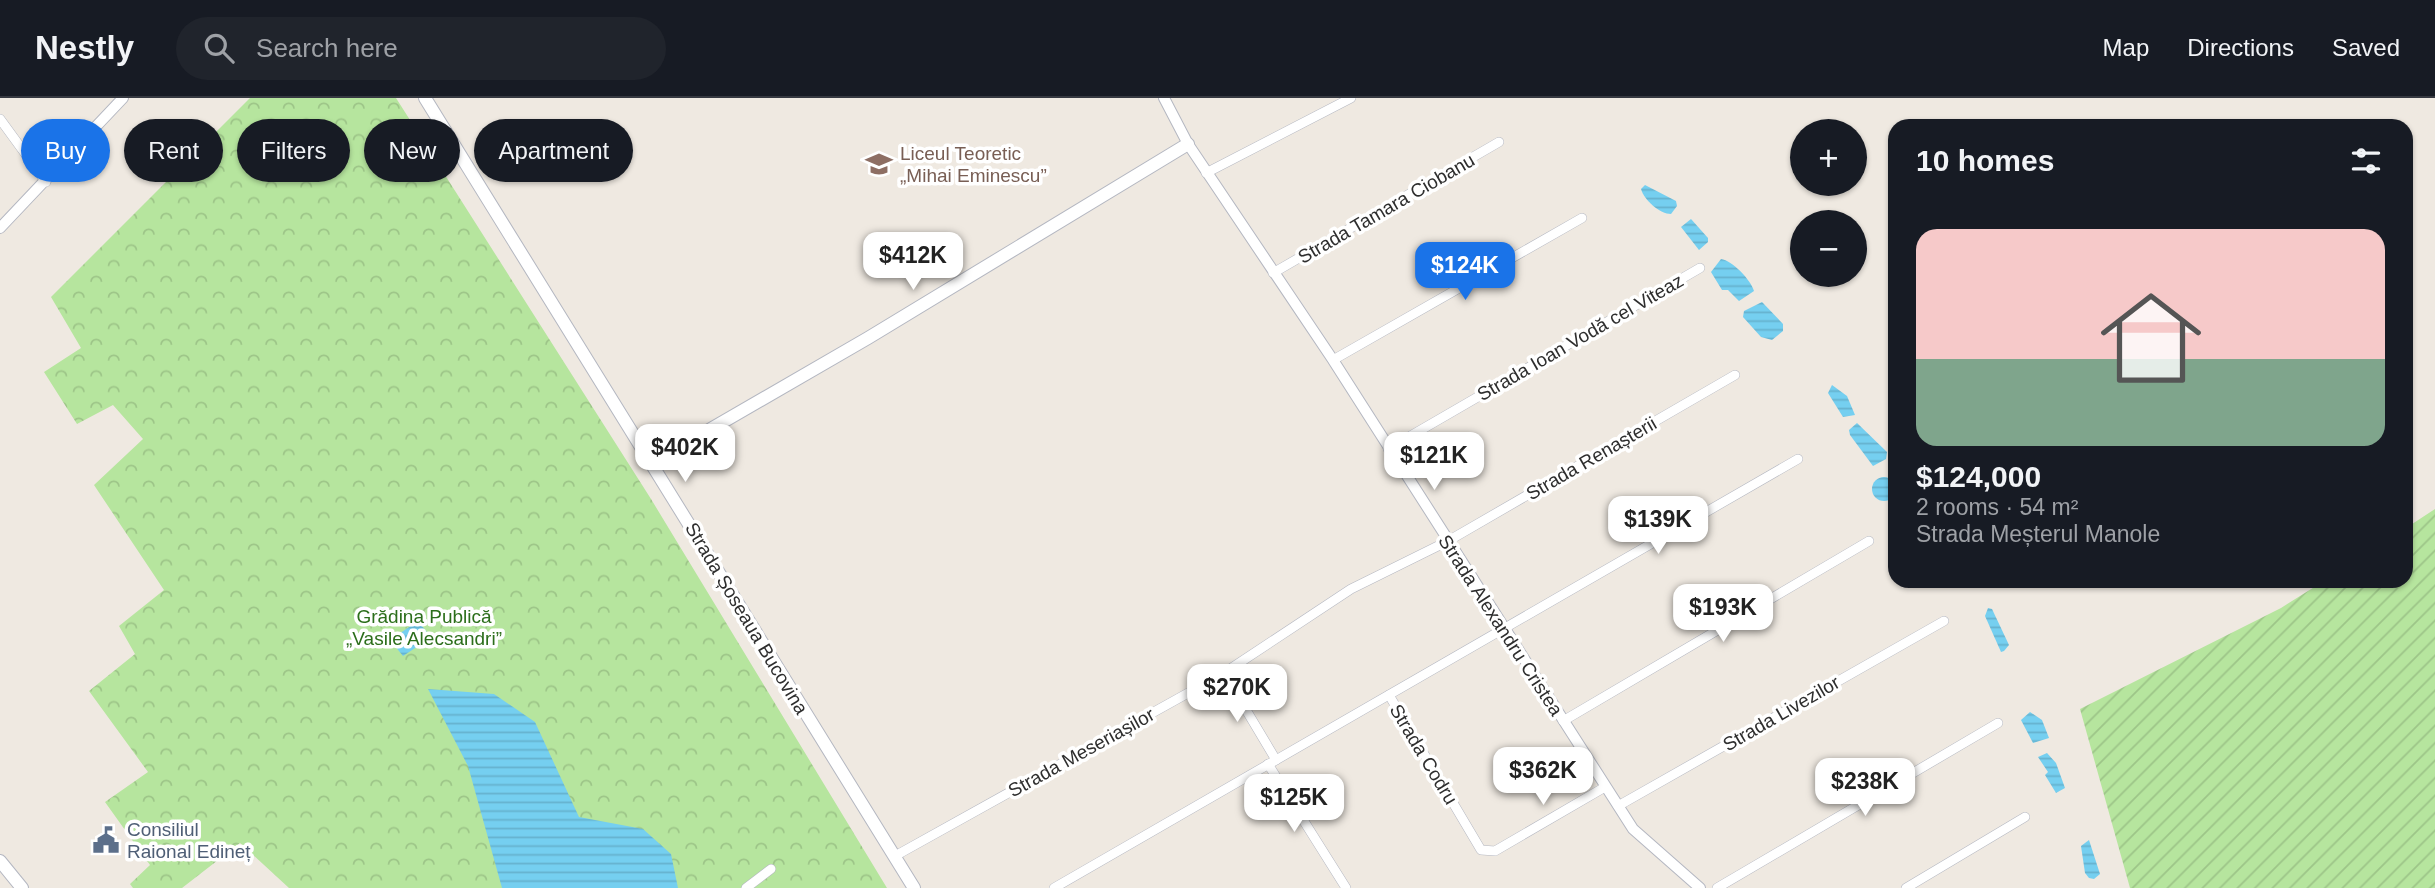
<!DOCTYPE html>
<meta charset="utf-8">
<style>
body{margin:0;font-family:Arial,sans-serif;background:#20242c;color:#f1f3f6;height:100vh;display:flex;flex-direction:column;font-size:26px;white-space:nowrap}
*{box-sizing:border-box;margin:0}
p{font-size:23px;color:#9ea1a6}
.icon{flex:none;width:38px;height:38px;fill:none;stroke:currentColor;stroke-width:2;stroke-linecap:round;stroke-linejoin:round}
.map{position:relative;flex:1;overflow:hidden}
.details{position:absolute;left:1888px;top:21px;width:525px;height:469px;display:flex;flex-direction:column;background:#171b24;border-radius:21px;box-shadow:0 2px 5px #0004}
.details>*{flex:none}
.hud{position:absolute;left:21px;top:21px;width:665px;height:63px;display:flex;gap:14px}
.fabs{position:absolute;left:1790px;top:21px;display:grid;gap:14px}
.fabs a{display:grid;place-items:center;width:77px;height:77px;border-radius:50%;background:#171b24;box-shadow:0 2px 5px #0004;font-size:35px}
.price{position:absolute;translate:-50% -60px;padding:0 16px;border-radius:14px;background:#fff;color:#222;font-size:23px;line-height:46px;filter:drop-shadow(0 2px 4px #0008)}
.price::after{content:'';position:absolute;left:50%;top:42px;width:21px;height:16px;margin-left:-10px;background:inherit;clip-path:polygon(0 0,100% 0,50% 100%)}
.price.on{background:#1a73e8;color:#fff}
ul{padding:0;list-style:none}
li{display:grid;align-content:center;gap:14px;height:371px;padding:0 28px}
li span{display:grid;place-items:center;height:217px;border-radius:21px;color:#555}
li>.icon{margin-inline-start:auto}
span .icon{width:126px;height:126px;fill:#fffc;stroke-width:1}
li b{font-size:30px}
h2{display:flex;justify-content:space-between;align-items:center;height:84px;padding:0 28px;font-size:30px}
.tag{padding:0 24px;border-radius:32px;background:#171b24;box-shadow:0 2px 5px #0004;font-size:24px;line-height:63px}
.tag.on{background:#1a73e8;color:#fff}
header{display:flex;align-items:center;gap:42px;box-sizing:border-box;height:98px;padding:0 35px;background:#171b24;border-bottom:2px solid #363941}
header strong{font-size:33px}
nav{display:flex;gap:38px;margin-inline-start:auto;font-size:24px}
.search{width:490px;height:63px;background:#20242c;display:flex;align-items:center;gap:18px;box-sizing:border-box;padding:0 24px;border-radius:38px;color:#9ea1a6;font-size:26px}
.map>svg:first-child{display:block}
.park{fill:url(#park-crowns)}
.garden{fill:url(#garden-furrows)}
.water{fill:url(#water-rules)}
.lines{fill:none;stroke-linecap:round;stroke-linejoin:round}
.minor-casing{stroke:#b4b7c1;stroke-width:10}
.tertiary-casing{stroke:#b4b7c1;stroke-width:12}
.secondary-casing{stroke:#b4b7c1;stroke-width:14}
.minor{stroke:#fff;stroke-width:9}
.tertiary{stroke:#fff;stroke-width:10}
.secondary{stroke:#fff;stroke-width:12}
.labels{text-anchor:middle;stroke-width:7;stroke-linejoin:round;paint-order:stroke}
.education-label{font-size:19px;fill:#785e54;stroke:#fff;text-anchor:start}
.street-label{font-size:19px;fill:#2e2e2e;stroke:#fff}
.park-label{font-size:19px;fill:#2c6e1b;stroke:#fff}
.service-label{font-size:19px;fill:#4e5e75;stroke:#fff;text-anchor:start}
</style>
<header>
<strong>Nestly</strong>
<div class="search"><svg class="icon" aria-label="search" viewBox="0 0 24 24"><circle cx="10" cy="10" r="6"/><path d="M15 15l6 6"/></svg>Search here</div>
<nav><a>Map</a><a>Directions</a><a>Saved</a></nav>
</header>
<div class="map">
<svg width="2435" height="790" viewBox="0 0 2435 790">
<defs>
<pattern id="park-crowns" width="20" height="18" patternUnits="userSpaceOnUse" patternTransform="scale(1.75)"><rect width="20" height="18" fill="#b6e59e"/><path d="M2 6a3 3 0 1 1 6 0M12 15a3 3 0 1 1 6 0" fill="none" stroke="#9dc588"/></pattern>
<pattern id="garden-furrows" width="10" height="10" patternUnits="userSpaceOnUse" patternTransform="scale(1.75)"><rect width="10" height="10" fill="#b6e59e"/><path d="M-1 1l2-2M0 10L10 0M9 11l2-2" fill="none" stroke="#9dc588"/></pattern>
<pattern id="water-rules" width="6" height="5" patternUnits="userSpaceOnUse" patternTransform="scale(1.75)"><rect width="6" height="5" fill="#75cff0"/><path d="M0 2.5h6" fill="none" stroke="#66b2ce"/></pattern>
</defs>
<rect width="100%" height="100%" fill="#efe9e1"/>
<path class="park" d="M 250,0 L 396,0 L 651,401 L 887,790 L 289,790 L 240,745 L 182,790 L 133,790 L 130,786 L 150,767 L 105,704 L 148,674 L 89,593 L 135,556 L 119,528 L 164,492 L 94,387 L 143,341 L 113,307 L 77,326 L 44,274 L 81,250 L 51,199 Z"/>
<path class="garden" d="M 2435,411 L 2435,790 L 2130,790 L 2080,611 L 2281,510 L 2324,483 L 2406,483 L 2406,430 Z"/>
<g class="water">
<path d="M 1645,87 L 1676,103 L 1677,108 L 1671,116 C 1660,116 1644,102 1641,91 Z"/>
<path d="M 1691,121 L 1708,140 L 1708,144 L 1699,152 L 1681,129 Z"/>
<path d="M 1721,161 C 1732,162 1751,182 1754,193 L 1739,203 L 1728,192 L 1722,192 L 1711,174 Z"/>
<path d="M 1762,204 L 1783,226 L 1783,233 L 1772,242 L 1761,239 L 1743,219 L 1744,213 Z"/>
<path d="M 1832,287 L 1847,298 L 1855,317 L 1843,319 L 1828,295 Z"/>
<path d="M 1857,325 L 1887,354 L 1886,361 L 1873,368 L 1850,337 L 1849,332 Z"/>
<circle cx="1884" cy="391" r="12"/>
<path d="M 1988,510 L 1992,511 L 2009,547 L 2004,553 L 2001,554 L 1985,518 Z"/>
<path d="M 418,523 L 430,538 L 429,541 L 403,558 L 390,542 Z"/>
<path d="M 428,591 L 494,596 L 535,624 L 579,719 L 643,731 L 671,756 L 678,790 L 502,790 L 468,668 Z"/>
<path d="M 2030,614 L 2042,622 L 2049,640 L 2033,645 L 2021,622 Z"/>
<path d="M 2047,655 L 2056,665 L 2065,690 L 2056,695 L 2045,677 L 2048,674 L 2038,659 Z"/>
<path d="M 2089,742 L 2100,776 L 2094,781 L 2089,780 L 2085,775 L 2081,748 Z"/>
</g>
<g class="lines">
<defs>
<g id="minor">
<path d="M 0,21 L 46,84"/>
<path d="M 1206,75 L 1351,0"/>
<path d="M 1273,175 L 1499,44"/>
<path d="M 1333,262 L 1582,120"/>
<path d="M 1388,351 L 1700,170"/>
<path d="M 1224,575 L 1276,662"/>
<path d="M 1389,597 L 1481,752 L 1495,753 L 1605,689"/>
<path d="M 1563,623 L 1869,443"/>
<path d="M 1268,666 L 1346,790"/>
<path d="M 1618,708 L 1944,523"/>
<path d="M 895,758 L 1224,575 L 1351,491 L 1448,443 L 1735,277"/>
<path d="M 746,790 L 771,771"/>
<path d="M 1054,790 L 1798,361"/>
<path d="M 1717,790 L 1998,625"/>
<path d="M 1906,790 L 2025,719"/>
</g>
<g id="tertiary">
<path d="M 1164,0 L 1188,46 L 1333,262 L 1633,731 L 1700,790"/>
<path d="M 0,130 L 123,0"/>
</g>
<g id="secondary">
<path d="M 425,0 C 590,262 752,526 914,790"/>
<path d="M 652,365 L 868,240 L 1188,46"/>
<path d="M 0,763 L 22,790"/>
</g>
</defs>
<use href="#minor" class="minor-casing"/>
<use href="#tertiary" class="tertiary-casing"/>
<use href="#secondary" class="secondary-casing"/>
<use href="#minor" class="minor"/>
<use href="#tertiary" class="tertiary"/>
<use href="#secondary" class="secondary"/>
</g>
<defs>
<symbol id="school-bare" viewBox="-9 -9 18 18"><path d="M0-5L7-2L0 1L-7-2ZM-4 1L0 2.5L4 1V4Q0 6-4 4Z" fill="#8d6e63" stroke="#fff" stroke-width="2.5" paint-order="stroke"/></symbol>
<symbol id="civic-bare" viewBox="-9 -9 18 18"><path d="M-.6-6.5H3V-4.5H.6V-3L4-1V1h2V6H-6V1h2V-1L-.6-3ZM-1.2 2.5V6h2.4V2.5Z" fill="#5c6f8a" stroke="#fff" stroke-width="2.5" paint-order="stroke"/></symbol>
</defs>
<g fill-rule="evenodd">
<use href="#school-bare" x="860" y="47" width="38" height="38"/>
<use href="#civic-bare" x="87" y="723" width="38" height="38"/>
</g>
<g class="labels">
<g class="education-label">
<text x="900" y="62">Liceul Teoretic<tspan x="900" dy="22">„Mihai Eminescu”</tspan></text>
</g>
<g class="street-label">
<text transform="translate(1386 110) rotate(-30)" y="7">Strada Tamara Ciobanu</text>
<text transform="translate(1580 239) rotate(-30)" y="7">Strada Ioan Vodă cel Viteaz</text>
<text transform="translate(1591 360) rotate(-30)" y="7">Strada Renașterii</text>
<text transform="translate(747 520) rotate(59)" y="7">Strada Șoseaua Bucovina</text>
<text transform="translate(1501 527) rotate(57)" y="7">Strada Alexandru Cristea</text>
<text transform="translate(1781 615) rotate(-30)" y="7">Strada Livezilor</text>
<text transform="translate(1081 654) rotate(-29)" y="7">Strada Meseriașilor</text>
<text transform="translate(1424 656) rotate(59)" y="7">Strada Codru</text>
</g>
<g class="park-label">
<text x="424" y="525">Grădina Publică<tspan x="424" dy="22">„Vasile Alecsandri”</tspan></text>
</g>
<g class="service-label">
<text x="127" y="738">Consiliul<tspan x="127" dy="22">Raional Edineț</tspan></text>
</g>
</g>
</svg>
<div class="fabs">
<a>+</a>
<a>−</a>
</div>
<b class="price" style="left:913px;top:194px">$412K</b>
<b class="price on" style="left:1465px;top:204px">$124K</b>
<b class="price" style="left:685px;top:386px">$402K</b>
<b class="price" style="left:1434px;top:394px">$121K</b>
<b class="price" style="left:1658px;top:458px">$139K</b>
<b class="price" style="left:1723px;top:546px">$193K</b>
<b class="price" style="left:1237px;top:626px">$270K</b>
<b class="price" style="left:1543px;top:709px">$362K</b>
<b class="price" style="left:1865px;top:720px">$238K</b>
<b class="price" style="left:1294px;top:736px">$125K</b>
<div class="hud">
<a class="tag on">Buy</a>
<a class="tag">Rent</a>
<a class="tag">Filters</a>
<a class="tag">New</a>
<a class="tag">Apartment</a>
</div>
<section class="details">
<h2>10 homes<svg class="icon" aria-label="filters" viewBox="0 0 24 24"><path d="M4 7h16M4 17h16"/><circle cx="9" cy="7" r="2"/><circle cx="15" cy="17" r="2"/></svg></h2>
<ul>
<li><span style="background:linear-gradient(#f6c9c9 60%,#7fa58c 0)"><svg class="icon" aria-label="home" viewBox="0 0 24 24"><path d="M3 11l9-7 9 7M6 9v11h12V9"/></svg></span><div><b>$124,000</b><p>2 rooms · 54 m²</p><p>Strada Meșterul Manole</p></div></li>
</ul>
</section>
</div>
